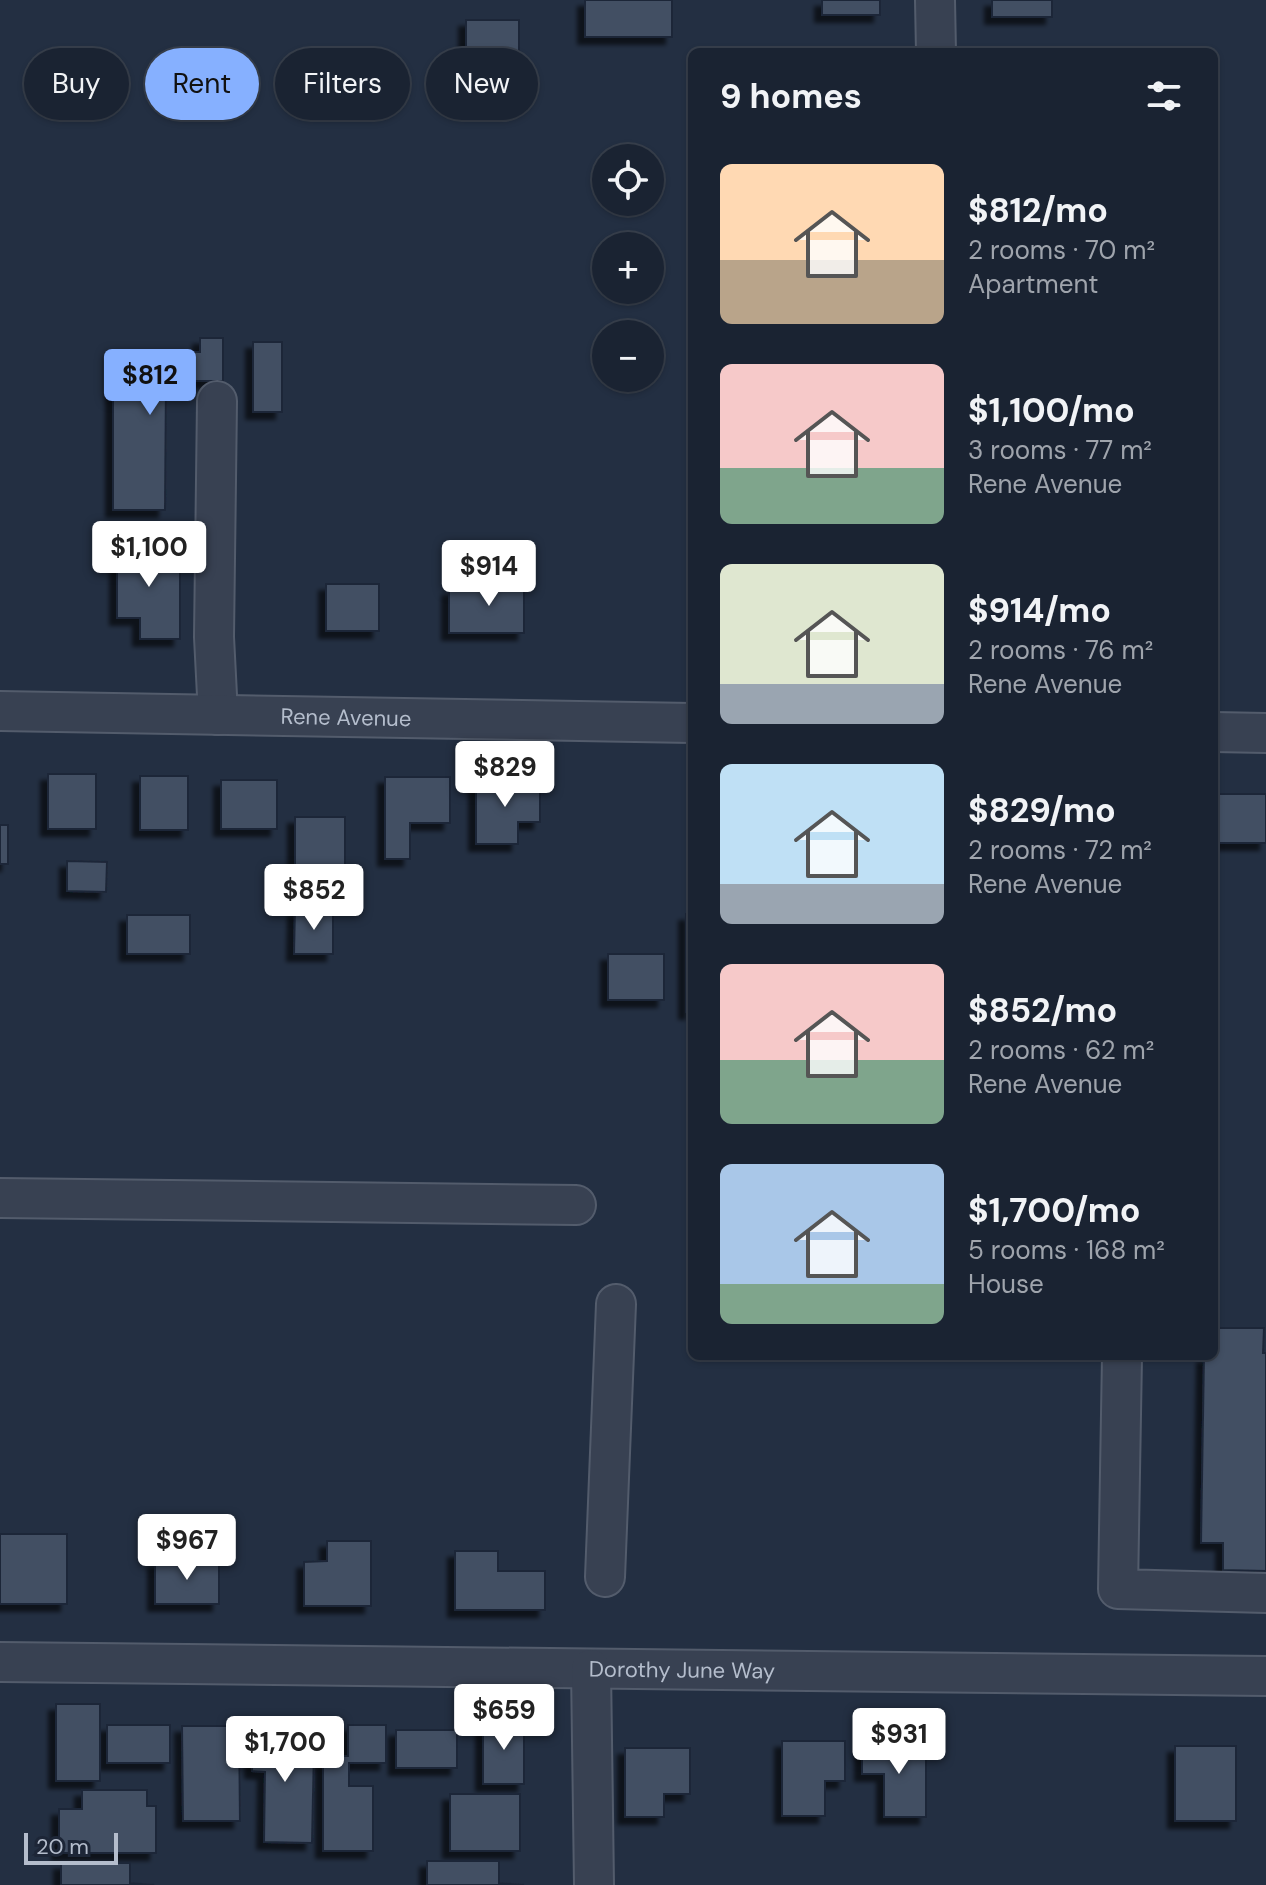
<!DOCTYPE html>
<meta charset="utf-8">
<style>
body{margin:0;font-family:"DM Sans",sans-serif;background:#272f3e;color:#f1f3f6;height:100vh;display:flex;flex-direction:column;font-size:30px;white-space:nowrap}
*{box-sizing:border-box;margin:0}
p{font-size:26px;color:#9fa4ac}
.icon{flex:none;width:44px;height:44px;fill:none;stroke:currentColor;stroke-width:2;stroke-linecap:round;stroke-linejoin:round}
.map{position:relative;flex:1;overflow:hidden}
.panel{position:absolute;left:688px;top:48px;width:530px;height:1312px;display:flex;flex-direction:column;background:#1a2332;border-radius:12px;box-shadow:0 2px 6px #0004,0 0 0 2px #38404d}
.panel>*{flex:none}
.top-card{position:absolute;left:24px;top:48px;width:544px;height:72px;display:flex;gap:16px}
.controls{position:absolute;left:592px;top:144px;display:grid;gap:16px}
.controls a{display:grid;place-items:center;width:72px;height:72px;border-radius:50%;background:#1a2332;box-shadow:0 2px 6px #0004,0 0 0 2px #38404d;font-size:40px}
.scale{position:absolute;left:24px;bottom:20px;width:94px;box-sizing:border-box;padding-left:8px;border:4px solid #b4bdcc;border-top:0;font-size:22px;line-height:28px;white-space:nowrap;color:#b4bdcc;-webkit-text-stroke:6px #1d2637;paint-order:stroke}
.price{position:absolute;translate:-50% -68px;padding:0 18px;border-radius:8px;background:#fff;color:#222;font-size:26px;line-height:52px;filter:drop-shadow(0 2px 4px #0008)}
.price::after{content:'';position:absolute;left:50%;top:48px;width:24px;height:18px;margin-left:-12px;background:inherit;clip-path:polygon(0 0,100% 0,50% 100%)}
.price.on{background:#86b0ff;color:#111}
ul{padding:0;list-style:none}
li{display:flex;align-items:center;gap:24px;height:200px;padding:0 32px}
li span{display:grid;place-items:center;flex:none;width:224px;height:160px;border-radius:12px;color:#555}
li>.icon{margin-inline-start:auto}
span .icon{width:96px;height:96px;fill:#fffc;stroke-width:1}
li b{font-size:34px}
h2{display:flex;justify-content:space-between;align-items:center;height:96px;padding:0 32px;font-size:34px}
.chip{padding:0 28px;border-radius:36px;background:#1a2332;box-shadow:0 2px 6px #0004,0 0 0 2px #38404d;font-size:28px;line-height:72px}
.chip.on{background:#86b0ff;color:#111}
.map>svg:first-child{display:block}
.building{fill:#424f64;stroke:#1f2839;stroke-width:2;filter:url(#shadow)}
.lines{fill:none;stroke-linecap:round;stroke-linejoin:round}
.minor-casing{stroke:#535c6c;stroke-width:42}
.minor{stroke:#384152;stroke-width:38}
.labels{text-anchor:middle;stroke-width:7;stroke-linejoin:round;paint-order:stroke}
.street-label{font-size:22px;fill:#b4bdcc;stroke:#1d2637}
</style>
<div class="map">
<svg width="1266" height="1885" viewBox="0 0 1266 1885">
<defs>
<filter id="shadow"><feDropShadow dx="-7" dy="7" stdDeviation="2" flood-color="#0009"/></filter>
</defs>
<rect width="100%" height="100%" fill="#232f42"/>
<g class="building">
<rect x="585" y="0" width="87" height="37"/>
<rect x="822" y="0" width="58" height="15"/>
<rect x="992" y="0" width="60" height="17"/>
<rect x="466" y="20" width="53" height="38"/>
<path d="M 200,338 L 223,338 L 223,381 L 166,381 L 165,510 L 113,510 L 113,351 L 200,352 Z"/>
<rect x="253" y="342" width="29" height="70"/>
<path d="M 117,532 L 137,532 L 137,553 L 180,553 L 180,639 L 140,639 L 140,618 L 117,618 Z"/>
<path d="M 493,576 L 524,576 L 524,633 L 449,633 L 449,589 L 493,589 Z"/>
<rect x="326" y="584" width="53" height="47"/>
<rect x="48" y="774" width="48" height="55"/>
<rect x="140" y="776" width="48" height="54"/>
<path d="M 385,777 L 450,777 L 450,823 L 410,823 L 410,859 L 385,859 Z"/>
<path d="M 476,779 L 540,779 L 540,822 L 518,822 L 518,844 L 476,844 Z"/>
<rect x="221" y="780" width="56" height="49"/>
<rect x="1214" y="794" width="52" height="49"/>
<rect x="295" y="817" width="50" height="71"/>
<rect x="0" y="825" width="8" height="39"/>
<path d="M 67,861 L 107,862 L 106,892 L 67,891 Z"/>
<path d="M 295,909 L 333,910 L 333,954 L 294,954 Z"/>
<rect x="686" y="914" width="6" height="98"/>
<rect x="127" y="915" width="63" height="39"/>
<rect x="608" y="954" width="56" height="46"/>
<path d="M 1214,1328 L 1264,1328 L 1263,1353 L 1266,1353 L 1266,1571 L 1223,1570 L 1223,1543 L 1201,1543 L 1204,1356 L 1214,1356 Z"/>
<rect x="0" y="1534" width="67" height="70"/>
<path d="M 327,1541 L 371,1541 L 371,1606 L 304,1606 L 304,1562 L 327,1561 Z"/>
<path d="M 455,1551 L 498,1551 L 498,1571 L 545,1571 L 545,1610 L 455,1610 Z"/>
<rect x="155" y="1561" width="64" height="43"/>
<rect x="56" y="1704" width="44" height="77"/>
<rect x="483" y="1720" width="41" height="64"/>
<path d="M 253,1723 L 292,1724 L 291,1748 L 314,1748 L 312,1843 L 264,1842 L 265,1772 L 252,1771 Z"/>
<rect x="107" y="1725" width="63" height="38"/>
<path d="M 348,1725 L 386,1725 L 386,1763 L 349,1763 L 349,1786 L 373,1786 L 373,1851 L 323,1851 L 323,1756 L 348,1756 Z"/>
<path d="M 182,1726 L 239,1726 L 240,1821 L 183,1821 Z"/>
<rect x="396" y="1730" width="61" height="38"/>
<path d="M 782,1741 L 845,1741 L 845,1781 L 825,1781 L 825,1816 L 782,1816 Z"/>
<path d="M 862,1743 L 926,1743 L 926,1817 L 884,1817 L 884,1774 L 862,1774 Z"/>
<rect x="1175" y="1746" width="61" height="75"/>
<path d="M 625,1748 L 690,1748 L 690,1794 L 664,1794 L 664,1817 L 625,1817 Z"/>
<path d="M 82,1790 L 147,1790 L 147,1806 L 156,1806 L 156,1853 L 59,1853 L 59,1809 L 82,1809 Z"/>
<rect x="450" y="1794" width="70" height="57"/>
<path d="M 427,1861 L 499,1861 L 499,1883 L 524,1885 L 427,1885 Z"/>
<path d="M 61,1863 L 130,1863 L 130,1883 L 154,1885 L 61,1885 Z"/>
</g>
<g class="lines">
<defs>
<g id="minor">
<path d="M 935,0 L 936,52"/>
<path d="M 217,401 L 214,637 L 218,715"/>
<path id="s1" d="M 0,711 L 692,723"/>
<path d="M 1214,732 L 1266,733"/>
<path d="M 0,1198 L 576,1205"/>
<path d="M 1122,1356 L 1118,1589 L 1266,1593"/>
<path d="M 605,1577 L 616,1304"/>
<path id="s2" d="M 0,1662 L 1266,1676"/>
<path d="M 591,1669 L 594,1885"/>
</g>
</defs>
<use href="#minor" class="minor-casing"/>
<use href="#minor" class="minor"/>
</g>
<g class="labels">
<g class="street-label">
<text dy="8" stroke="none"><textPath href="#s1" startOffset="346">Rene Avenue</textPath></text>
<text dy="8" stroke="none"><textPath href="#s2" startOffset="682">Dorothy June Way</textPath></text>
</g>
</g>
</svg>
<div class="controls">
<a><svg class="icon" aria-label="locate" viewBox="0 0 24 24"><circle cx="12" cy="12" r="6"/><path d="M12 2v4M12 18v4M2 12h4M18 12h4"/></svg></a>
<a>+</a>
<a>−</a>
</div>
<div class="scale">20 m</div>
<b class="price on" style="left:150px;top:417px">$812</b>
<b class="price" style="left:149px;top:589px">$1,100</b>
<b class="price" style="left:489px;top:608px">$914</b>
<b class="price" style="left:505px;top:809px">$829</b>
<b class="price" style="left:314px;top:932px">$852</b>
<b class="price" style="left:187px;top:1582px">$967</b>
<b class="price" style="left:504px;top:1752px">$659</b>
<b class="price" style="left:899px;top:1776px">$931</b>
<b class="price" style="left:285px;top:1784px">$1,700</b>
<div class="top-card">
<a class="chip">Buy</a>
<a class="chip on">Rent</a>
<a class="chip">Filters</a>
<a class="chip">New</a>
</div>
<section class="panel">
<h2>9 homes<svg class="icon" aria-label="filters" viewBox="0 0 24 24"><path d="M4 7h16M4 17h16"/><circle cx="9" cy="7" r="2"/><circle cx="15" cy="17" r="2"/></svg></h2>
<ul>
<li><span style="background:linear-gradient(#ffd9b3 60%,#b9a48a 0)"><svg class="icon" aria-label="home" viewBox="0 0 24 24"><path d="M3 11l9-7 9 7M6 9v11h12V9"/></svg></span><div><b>$812/mo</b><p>2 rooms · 70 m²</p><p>Apartment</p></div></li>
<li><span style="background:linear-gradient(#f6c9c9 65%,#7fa58c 0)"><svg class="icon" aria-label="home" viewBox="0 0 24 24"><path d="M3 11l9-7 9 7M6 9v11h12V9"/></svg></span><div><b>$1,100/mo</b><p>3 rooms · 77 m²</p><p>Rene Avenue</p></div></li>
<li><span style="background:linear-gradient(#dfe7d0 75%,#9aa5b1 0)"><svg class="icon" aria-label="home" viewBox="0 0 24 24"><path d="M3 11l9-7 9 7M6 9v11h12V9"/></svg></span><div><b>$914/mo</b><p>2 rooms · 76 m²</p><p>Rene Avenue</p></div></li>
<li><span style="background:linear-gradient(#bfe0f5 75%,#9aa5b1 0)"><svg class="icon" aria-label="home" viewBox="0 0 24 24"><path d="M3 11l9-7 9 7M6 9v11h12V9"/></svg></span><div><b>$829/mo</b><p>2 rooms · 72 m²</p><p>Rene Avenue</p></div></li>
<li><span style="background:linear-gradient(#f6c9c9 60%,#7fa58c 0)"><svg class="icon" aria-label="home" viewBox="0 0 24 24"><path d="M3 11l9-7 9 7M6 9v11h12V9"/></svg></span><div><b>$852/mo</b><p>2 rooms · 62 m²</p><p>Rene Avenue</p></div></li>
<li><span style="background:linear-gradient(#a9c7e8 75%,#7fa58c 0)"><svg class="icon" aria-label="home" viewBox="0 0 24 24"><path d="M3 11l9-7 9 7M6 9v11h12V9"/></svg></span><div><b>$1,700/mo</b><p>5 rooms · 168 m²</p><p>House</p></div></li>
</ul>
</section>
</div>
